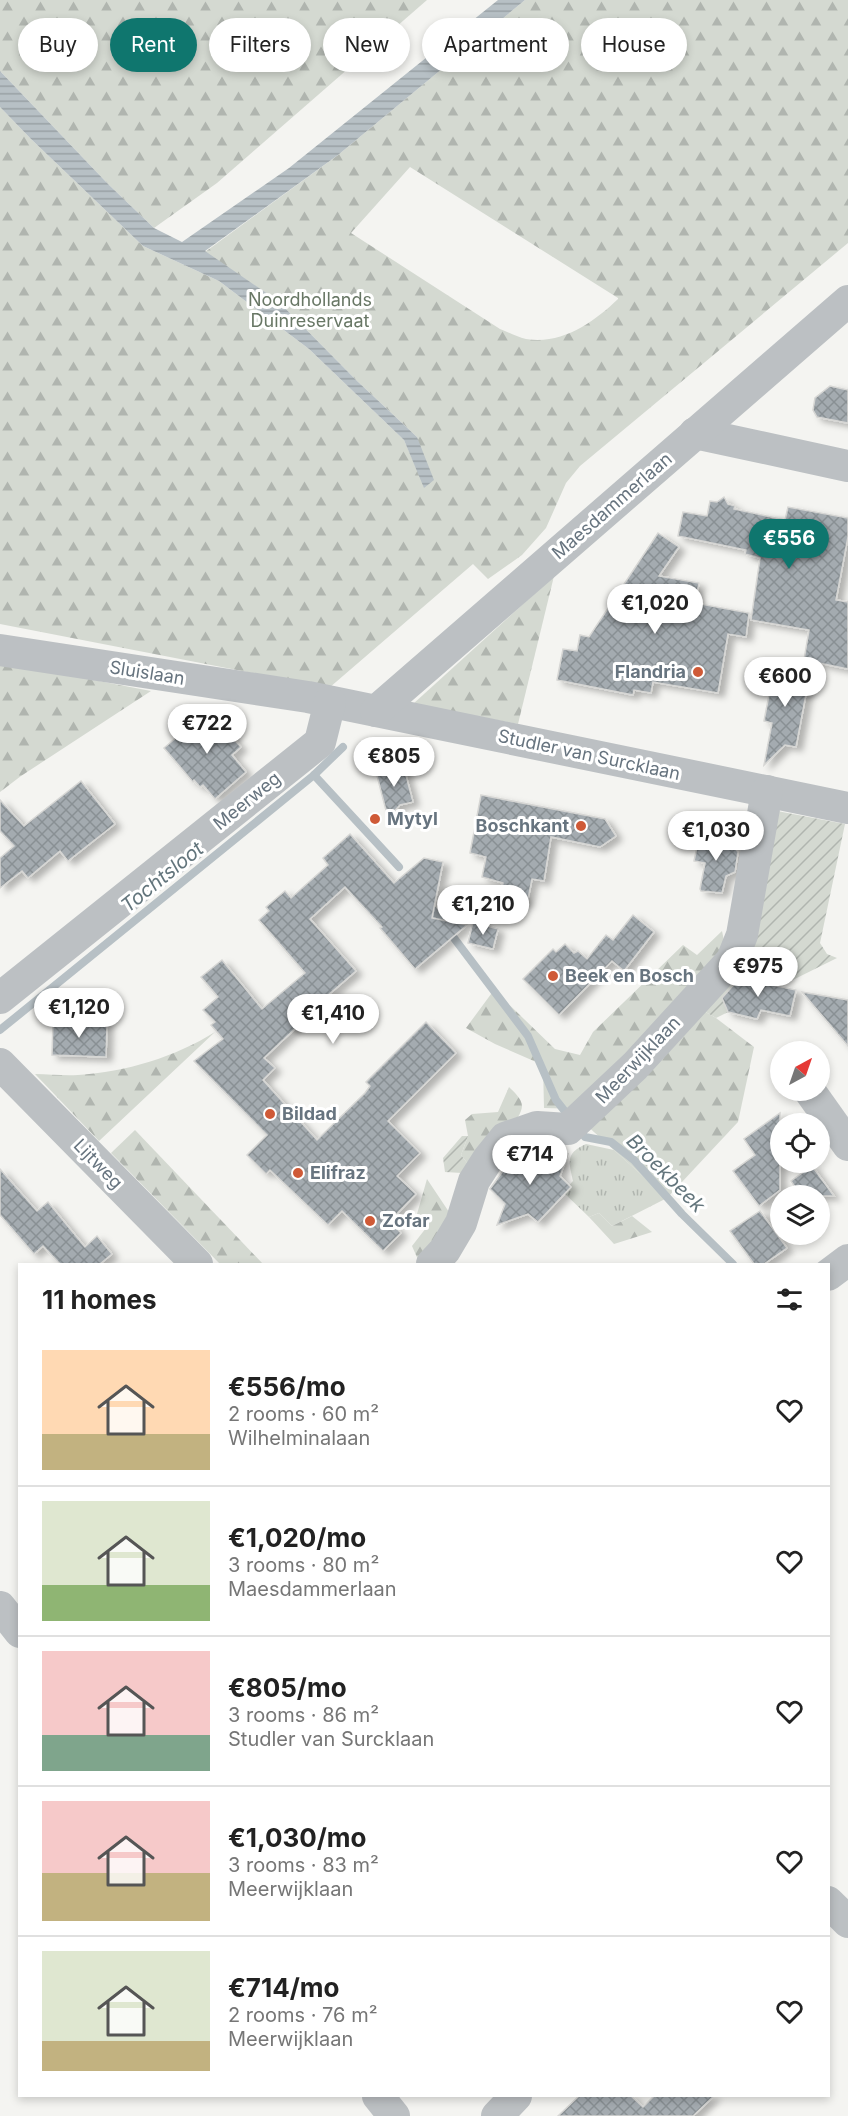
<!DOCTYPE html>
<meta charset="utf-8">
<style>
body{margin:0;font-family:Inter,sans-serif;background:#f6f6f6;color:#222;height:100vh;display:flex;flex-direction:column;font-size:22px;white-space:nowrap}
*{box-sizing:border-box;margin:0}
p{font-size:20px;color:#767676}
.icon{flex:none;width:33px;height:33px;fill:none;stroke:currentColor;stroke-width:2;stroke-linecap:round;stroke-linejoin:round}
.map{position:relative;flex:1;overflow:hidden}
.drawer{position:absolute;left:18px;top:1263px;width:812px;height:834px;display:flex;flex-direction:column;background:#fff;border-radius:0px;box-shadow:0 3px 9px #0003}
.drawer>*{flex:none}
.banner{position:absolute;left:18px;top:18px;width:813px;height:54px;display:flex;gap:12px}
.needle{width:39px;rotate:40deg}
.fabs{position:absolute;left:770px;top:1041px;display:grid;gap:12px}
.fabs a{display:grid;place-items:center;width:60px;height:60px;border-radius:50%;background:#fff;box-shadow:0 3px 9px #0003;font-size:30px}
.price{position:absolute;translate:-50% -51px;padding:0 14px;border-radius:21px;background:#fff;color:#222;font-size:20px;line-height:39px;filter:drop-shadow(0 2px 3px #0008)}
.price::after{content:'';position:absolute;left:50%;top:36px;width:18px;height:14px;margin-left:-9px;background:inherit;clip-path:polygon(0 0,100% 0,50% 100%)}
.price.selected{background:#0f766e;color:#fff}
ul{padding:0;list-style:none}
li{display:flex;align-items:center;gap:18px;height:150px;padding:0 24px}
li+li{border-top:2px solid #e0e0e0}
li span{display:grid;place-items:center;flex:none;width:168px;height:120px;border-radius:0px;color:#555}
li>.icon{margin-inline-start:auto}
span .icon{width:72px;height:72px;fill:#fffc;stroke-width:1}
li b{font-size:26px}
h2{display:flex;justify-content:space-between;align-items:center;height:72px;padding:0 24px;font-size:26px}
.tag{padding:0 21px;border-radius:27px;background:#fff;box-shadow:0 3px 9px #0003;font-size:21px;line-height:54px}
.tag.selected{background:#0f766e;color:#fff}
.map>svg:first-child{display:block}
.grass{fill:url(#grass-tufts)}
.forest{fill:url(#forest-firs);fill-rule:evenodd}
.garden{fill:url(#garden-furrows)}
.water{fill:url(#water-rules)}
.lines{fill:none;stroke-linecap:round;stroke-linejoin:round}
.stream{stroke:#b7c0c5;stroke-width:8}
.building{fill:url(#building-cross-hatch);stroke:#d6d6d4;stroke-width:1.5;filter:url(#shadow)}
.street{stroke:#bcc0c3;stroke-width:32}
.poi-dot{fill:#cf5a37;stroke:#fff;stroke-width:2}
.labels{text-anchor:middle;stroke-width:6;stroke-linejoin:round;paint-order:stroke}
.park-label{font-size:18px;fill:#687765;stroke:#fff}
.street-label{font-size:18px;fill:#67747f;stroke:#fff}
.poi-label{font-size:18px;font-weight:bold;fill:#67747f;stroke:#fff;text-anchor:start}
.water-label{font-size:20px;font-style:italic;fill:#63757c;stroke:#fff}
</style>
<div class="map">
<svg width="848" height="2116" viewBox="0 0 848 2116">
<defs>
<pattern id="grass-tufts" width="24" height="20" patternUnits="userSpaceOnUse" patternTransform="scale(1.5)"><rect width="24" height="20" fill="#d4d9d1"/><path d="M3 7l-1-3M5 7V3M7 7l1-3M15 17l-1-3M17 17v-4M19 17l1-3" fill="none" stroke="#b0b5af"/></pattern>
<pattern id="forest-firs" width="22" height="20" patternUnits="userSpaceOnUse" patternTransform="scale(1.5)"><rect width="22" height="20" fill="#d4d9d1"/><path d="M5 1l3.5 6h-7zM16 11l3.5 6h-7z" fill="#b0b5af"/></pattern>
<pattern id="garden-furrows" width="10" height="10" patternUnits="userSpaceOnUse" patternTransform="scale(1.5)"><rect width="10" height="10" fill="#d4d9d1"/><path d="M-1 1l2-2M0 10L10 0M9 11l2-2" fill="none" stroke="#b0b5af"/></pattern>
<pattern id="water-rules" width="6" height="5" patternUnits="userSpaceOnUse" patternTransform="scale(1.5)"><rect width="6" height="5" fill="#b7c0c5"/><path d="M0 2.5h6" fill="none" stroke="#99a1a5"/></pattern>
<pattern id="building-cross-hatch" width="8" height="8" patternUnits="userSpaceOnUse" patternTransform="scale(1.5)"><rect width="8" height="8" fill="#a4abb0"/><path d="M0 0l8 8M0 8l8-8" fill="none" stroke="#899094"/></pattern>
<filter id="shadow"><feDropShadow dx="6" dy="4" stdDeviation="3" flood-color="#0004"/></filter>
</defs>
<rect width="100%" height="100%" fill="#f4f4f1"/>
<path class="grass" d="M 586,1144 L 614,1150 L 667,1198 L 612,1226 L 599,1213 L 589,1217 L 563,1192 L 573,1181 C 569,1162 565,1153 586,1144 Z"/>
<g class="forest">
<path d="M 0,0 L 427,0 L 217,183 L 154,228 L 108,184 L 0,71 Z"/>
<path d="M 525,0 L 848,0 L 848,243 L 580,466 L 566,483 L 546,528 L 522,555 L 488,579 L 473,564 L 329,688 L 0,624 L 0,107 L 31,139 L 143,246 L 219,281 L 309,349 L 404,440 L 425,488 L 417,437 L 356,380 L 278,301 L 205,252 L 338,155 ZM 410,167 L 618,298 L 618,299 C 594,322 562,345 526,339 C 517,337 508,332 500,329 L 351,233 Z"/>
<path d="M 554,576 L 518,724 L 413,704 Z"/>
<path d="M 0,662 L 151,691 L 21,776 L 0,792 Z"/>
<path d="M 722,931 L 727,955 L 580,1109 L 544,1108 L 543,1065 L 495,1044 L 466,1028 L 494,990 L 555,1049 L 580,1055 L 593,1032 L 683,945 L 697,955 Z"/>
<path d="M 697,1007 L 716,1018 L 754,1047 L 738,1122 L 667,1198 L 584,1123 Z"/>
<path d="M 215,1032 L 99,1141 L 35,1074 C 49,1074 64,1076 78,1075 C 126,1072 175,1057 215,1032 Z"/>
<path d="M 509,1087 C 514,1092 522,1099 522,1106 C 521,1124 483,1155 471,1168 L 461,1155 L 468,1136 L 465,1120 L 472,1114 L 498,1112 Z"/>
<path d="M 135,1130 L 263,1264 L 220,1264 L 111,1153 Z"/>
<path d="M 427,1179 L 451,1215 L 419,1262 L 412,1246 L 426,1228 L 417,1214 Z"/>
<path d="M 599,1213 L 612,1226 L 632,1216 L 652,1232 L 614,1244 L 589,1217 Z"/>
</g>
<g class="garden">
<path d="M 772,810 L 845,824 L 820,943 L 827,954 L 837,958 L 716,1018 L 697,1007 L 736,963 Z"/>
<path d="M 462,1136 L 468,1136 L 461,1155 L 471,1168 L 462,1173 L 445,1172 L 443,1158 Z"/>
</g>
<path class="water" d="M 498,0 L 525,0 L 338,155 L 205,251 L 278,301 L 356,380 L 417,437 L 434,480 L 424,488 L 404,440 L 309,349 L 219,281 L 143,246 L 31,139 L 0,107 L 0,71 L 108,184 L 154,228 L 182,242 L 289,168 Z"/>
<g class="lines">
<g class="stream">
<path d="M 314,775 L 399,867"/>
<path d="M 432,909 L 528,1036 L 556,1100 L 585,1137 L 611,1142 L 634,1160 L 682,1214 L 733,1264"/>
<path d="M 0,1030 L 314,775 L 343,747"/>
</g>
</g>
<g class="building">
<path d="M 830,386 L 848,390 L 848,423 L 817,417 L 813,410 L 815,398 Z"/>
<path d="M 724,497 L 728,504 L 735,506 L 734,509 L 785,520 L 788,507 L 848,518 L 848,537 L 836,600 L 848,602 L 848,669 L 804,660 L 809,630 L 751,620 L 760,558 L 745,554 L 746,550 L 678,536 L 683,512 L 707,516 L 710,501 L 717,502 Z"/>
<path d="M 658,533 L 679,547 L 659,576 L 699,583 L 695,603 L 749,613 L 746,637 L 728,634 L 718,693 L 653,682 L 651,693 L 634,690 L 633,695 L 557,680 L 563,649 L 577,651 L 580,635 L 589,637 Z"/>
<path d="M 771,666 L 810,673 L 796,747 L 785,745 L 764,765 L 772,723 L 764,721 L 769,695 L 766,695 Z"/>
<path d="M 207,711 L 241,747 L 232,755 L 246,772 L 215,799 L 203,785 L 200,787 L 194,780 L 193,782 L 164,748 Z"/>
<path d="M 403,764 L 413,802 L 400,805 L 388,818 L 376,772 Z"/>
<path d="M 81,781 L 115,824 L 68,861 L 60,851 L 28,878 L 22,871 L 0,888 L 0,858 L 14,846 L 0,831 L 0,800 L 24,826 Z"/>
<path d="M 481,795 L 605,819 L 616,836 L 600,847 L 551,837 L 544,881 L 532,879 L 527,904 L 500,899 L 503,883 L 482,877 L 486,857 L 470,853 Z"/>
<path d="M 722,830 L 738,852 L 735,872 L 726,876 L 722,893 L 701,891 L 700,889 L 705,863 L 694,861 L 697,847 Z"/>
<path d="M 350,834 L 394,883 L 424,858 L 443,862 L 432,918 L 467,925 L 415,969 L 380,928 L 382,927 L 345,887 L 310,919 L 356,971 L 296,1023 L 298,1026 L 264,1058 L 275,1068 L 263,1080 L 317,1140 L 365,1093 L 370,1086 L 366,1082 L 426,1022 L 456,1053 L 388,1121 L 420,1153 L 397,1176 L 416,1194 L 390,1221 L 401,1233 L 383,1251 L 342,1211 L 328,1225 L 270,1170 L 266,1174 L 247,1155 L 267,1135 L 194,1061 L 223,1039 L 211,1025 L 215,1022 L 203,1010 L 218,997 L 201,977 L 222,960 L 262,1009 L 305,973 L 259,920 L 269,911 L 266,907 L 285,891 L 291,898 L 328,865 L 323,858 Z"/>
<path d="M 633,915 L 654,932 L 624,971 L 612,961 L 559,1015 L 523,979 L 553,949 L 556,952 L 565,944 L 574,953 L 578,951 L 587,959 L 606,935 L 613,940 Z"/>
<path d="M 473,922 L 498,929 L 493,949 L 468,943 Z"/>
<path d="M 744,973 L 763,978 L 762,983 L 796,990 L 790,1016 L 761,1010 L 757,1019 L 728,1012 L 722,998 Z"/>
<path d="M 802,992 L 848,1000 L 848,1046 Z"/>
<path d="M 53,1021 L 107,1023 L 106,1057 L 52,1055 Z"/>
<path d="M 780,1113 L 780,1190 L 759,1206 L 733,1171 L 755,1155 L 744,1139 Z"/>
<path d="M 532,1148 L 546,1163 L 568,1154 L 560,1176 L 571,1187 L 538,1222 L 528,1214 L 497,1225 L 505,1204 L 490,1189 L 516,1153 Z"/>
<path d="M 812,1166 L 834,1196 L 801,1196 L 791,1181 Z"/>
<path d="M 0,1169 L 37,1211 L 48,1202 L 85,1247 L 97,1236 L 112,1254 L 100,1264 L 60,1264 L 43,1246 L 34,1254 L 0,1215 Z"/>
<path d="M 760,1211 L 787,1248 L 764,1264 L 754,1264 L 730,1231 Z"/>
<path d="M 579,2096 L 631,2096 L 643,2107 L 654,2096 L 714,2096 L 693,2116 L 558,2116 Z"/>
</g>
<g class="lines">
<g class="street">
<path d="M 695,433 L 848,466"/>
<path d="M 0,650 L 308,697 L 848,808"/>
<path d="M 376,711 L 848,301"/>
<path d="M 0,998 L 320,742 L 330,702"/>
<path d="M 0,1064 L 197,1264"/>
<path d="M 809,1090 L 848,1145"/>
<path d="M 432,1264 L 445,1250 L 461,1223 L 474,1181 L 488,1159 L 505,1138 L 537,1127 L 568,1129 L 635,1066 L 732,960 L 742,935 L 767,791"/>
<path d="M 828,1275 L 848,1260"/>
<path d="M 0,1607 L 20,1632"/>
<path d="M 828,1902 L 848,1922"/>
<path d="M 378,2096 L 394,2116"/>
<path d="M 497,2116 L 516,2096"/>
</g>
</g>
<g class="poi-dot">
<circle cx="698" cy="672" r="6"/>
<circle cx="375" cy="819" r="6"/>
<circle cx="581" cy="826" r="6"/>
<circle cx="553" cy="976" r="6"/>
<circle cx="270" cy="1114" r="6"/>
<circle cx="298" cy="1173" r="6"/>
<circle cx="370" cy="1221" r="6"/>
</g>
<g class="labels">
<g class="park-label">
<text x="310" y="306">Noordhollands<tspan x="310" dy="21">Duinreservaat</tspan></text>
</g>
<g class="street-label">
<text transform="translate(612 506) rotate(-41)" y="6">Maesdammerlaan</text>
<text transform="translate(147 673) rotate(9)" y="6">Sluislaan</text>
<text transform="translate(589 755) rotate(12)" y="6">Studler van Surcklaan</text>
<text transform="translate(247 801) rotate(-39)" y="6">Meerweg</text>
<text transform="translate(638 1060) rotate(-46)" y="6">Meerwijklaan</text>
<text transform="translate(98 1164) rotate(46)" y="6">Lijtweg</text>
</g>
<g class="poi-label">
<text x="686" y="678" text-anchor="end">Flandria</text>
<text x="387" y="825">Mytyl</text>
<text x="569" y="832" text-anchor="end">Boschkant</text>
<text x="565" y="982">Beek en Bosch</text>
<text x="282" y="1120">Bildad</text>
<text x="310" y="1179">Elifraz</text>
<text x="382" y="1227">Zofar</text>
</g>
<g class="water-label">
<text transform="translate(162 877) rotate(-39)" y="7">Tochtsloot</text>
<text transform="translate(666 1173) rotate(45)" y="7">Broekbeek</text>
</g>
</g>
</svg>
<div class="fabs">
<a><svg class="needle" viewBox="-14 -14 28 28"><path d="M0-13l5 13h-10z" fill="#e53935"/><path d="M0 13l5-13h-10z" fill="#767676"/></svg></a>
<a><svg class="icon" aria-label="locate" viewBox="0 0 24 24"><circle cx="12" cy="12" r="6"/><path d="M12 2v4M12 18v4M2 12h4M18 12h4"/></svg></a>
<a><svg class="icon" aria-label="layers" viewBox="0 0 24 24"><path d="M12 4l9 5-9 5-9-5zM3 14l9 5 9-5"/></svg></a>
</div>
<b class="price selected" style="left:789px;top:570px">€556</b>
<b class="price" style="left:655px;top:635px">€1,020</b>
<b class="price" style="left:785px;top:708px">€600</b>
<b class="price" style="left:207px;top:755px">€722</b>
<b class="price" style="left:394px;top:788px">€805</b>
<b class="price" style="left:716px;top:862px">€1,030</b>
<b class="price" style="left:483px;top:936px">€1,210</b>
<b class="price" style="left:758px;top:998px">€975</b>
<b class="price" style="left:79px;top:1039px">€1,120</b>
<b class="price" style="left:333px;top:1045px">€1,410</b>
<b class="price" style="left:530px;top:1186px">€714</b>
<div class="banner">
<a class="tag">Buy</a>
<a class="tag selected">Rent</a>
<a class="tag">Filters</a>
<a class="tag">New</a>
<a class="tag">Apartment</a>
<a class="tag">House</a>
</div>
<section class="drawer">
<h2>11 homes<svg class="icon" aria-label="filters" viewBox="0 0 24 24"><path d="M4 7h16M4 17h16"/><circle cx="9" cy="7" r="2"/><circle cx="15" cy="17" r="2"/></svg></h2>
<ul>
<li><span style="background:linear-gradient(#ffd9b3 70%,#c2b280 0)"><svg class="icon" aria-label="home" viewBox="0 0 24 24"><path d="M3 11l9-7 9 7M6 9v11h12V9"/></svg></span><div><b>€556/mo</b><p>2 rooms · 60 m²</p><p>Wilhelminalaan</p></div><svg class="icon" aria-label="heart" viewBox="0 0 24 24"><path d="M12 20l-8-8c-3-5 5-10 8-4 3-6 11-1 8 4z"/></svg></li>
<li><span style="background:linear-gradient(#dfe7d0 70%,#8fb573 0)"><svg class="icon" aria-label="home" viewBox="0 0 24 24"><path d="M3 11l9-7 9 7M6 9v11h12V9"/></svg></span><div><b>€1,020/mo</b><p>3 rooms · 80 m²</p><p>Maesdammerlaan</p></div><svg class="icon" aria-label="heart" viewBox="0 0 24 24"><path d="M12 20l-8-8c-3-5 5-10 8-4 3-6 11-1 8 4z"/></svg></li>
<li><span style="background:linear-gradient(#f6c9c9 70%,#7fa58c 0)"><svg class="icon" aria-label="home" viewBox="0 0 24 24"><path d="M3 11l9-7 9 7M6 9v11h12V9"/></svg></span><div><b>€805/mo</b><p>3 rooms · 86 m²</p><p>Studler van Surcklaan</p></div><svg class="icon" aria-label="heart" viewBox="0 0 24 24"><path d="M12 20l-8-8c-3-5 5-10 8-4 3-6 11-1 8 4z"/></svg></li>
<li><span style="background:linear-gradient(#f6c9c9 60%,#c2b280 0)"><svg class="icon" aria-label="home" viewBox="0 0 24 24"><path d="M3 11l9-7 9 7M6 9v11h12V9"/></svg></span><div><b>€1,030/mo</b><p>3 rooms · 83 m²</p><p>Meerwijklaan</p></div><svg class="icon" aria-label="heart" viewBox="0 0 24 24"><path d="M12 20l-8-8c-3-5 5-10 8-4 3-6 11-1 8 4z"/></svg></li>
<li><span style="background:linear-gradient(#dfe7d0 75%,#c2b280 0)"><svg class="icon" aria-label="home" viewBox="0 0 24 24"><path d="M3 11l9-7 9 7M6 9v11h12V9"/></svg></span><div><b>€714/mo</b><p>2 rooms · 76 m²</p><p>Meerwijklaan</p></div><svg class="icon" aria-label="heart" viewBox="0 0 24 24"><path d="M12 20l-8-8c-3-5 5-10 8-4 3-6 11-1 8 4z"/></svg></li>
</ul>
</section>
</div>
